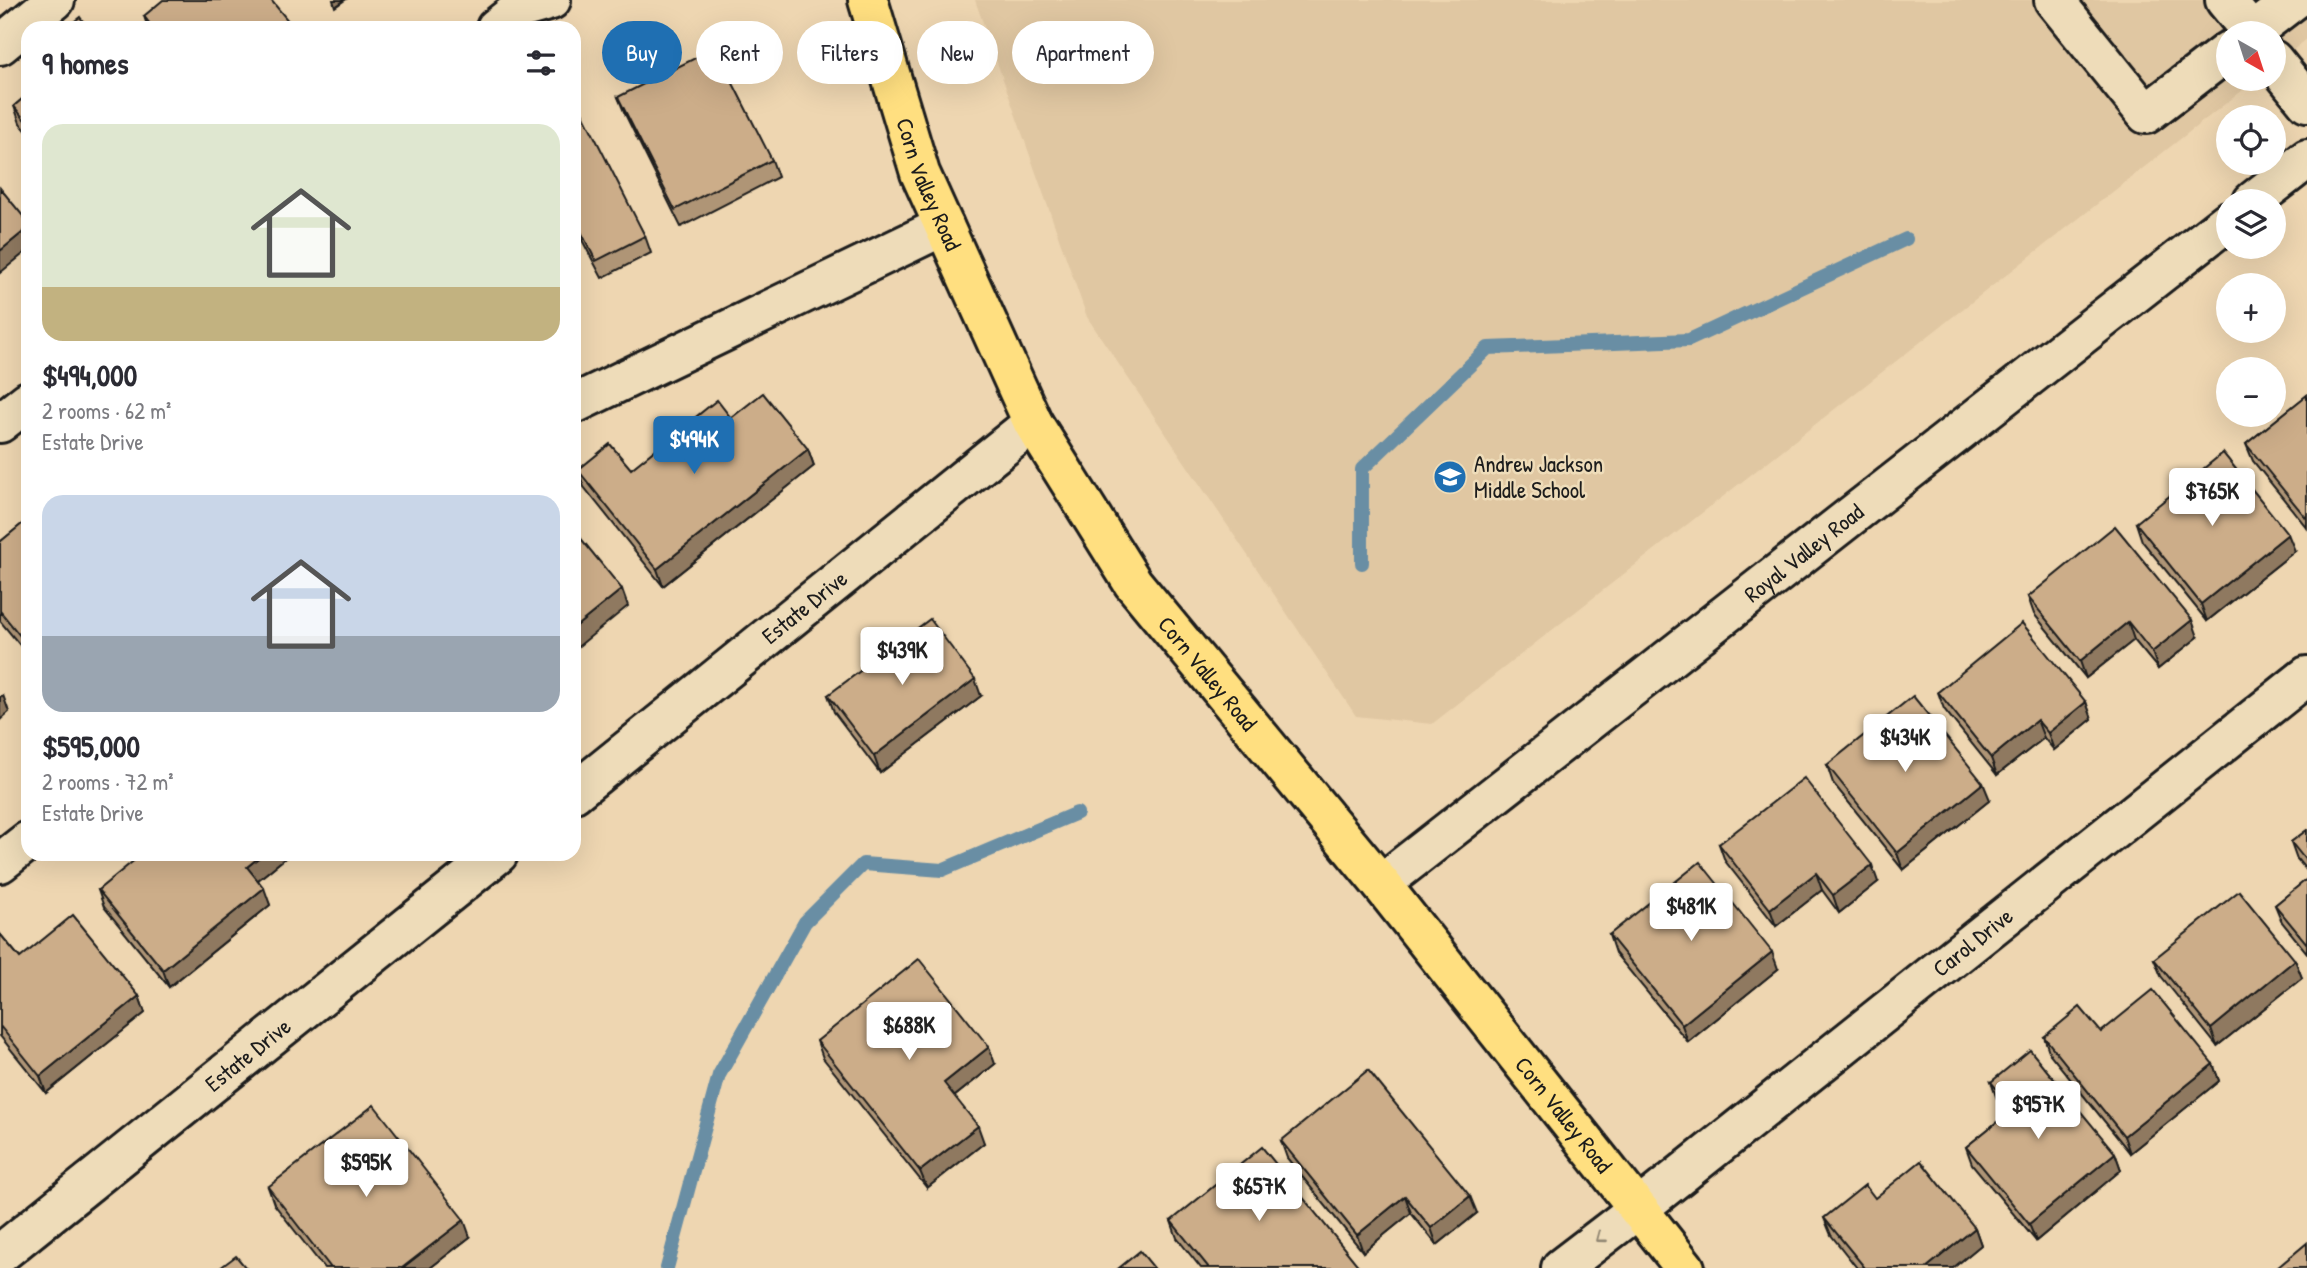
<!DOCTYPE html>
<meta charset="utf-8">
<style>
body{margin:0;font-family:"Patrick Hand",sans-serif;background:#f7f7f7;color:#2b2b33;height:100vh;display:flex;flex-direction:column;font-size:26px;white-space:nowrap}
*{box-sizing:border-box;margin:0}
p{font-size:23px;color:#7c7c81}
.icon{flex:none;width:38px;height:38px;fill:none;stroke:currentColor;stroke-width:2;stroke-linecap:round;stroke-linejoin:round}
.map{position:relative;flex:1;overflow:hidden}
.side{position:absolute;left:21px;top:21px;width:560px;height:840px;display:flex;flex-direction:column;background:#fff;border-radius:21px;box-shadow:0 7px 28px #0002}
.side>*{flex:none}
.banner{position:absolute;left:602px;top:21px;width:665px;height:63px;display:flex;gap:14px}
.needle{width:46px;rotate:141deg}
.fabs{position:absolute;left:2216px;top:21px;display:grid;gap:14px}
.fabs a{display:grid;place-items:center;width:70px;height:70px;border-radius:50%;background:#fff;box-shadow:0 7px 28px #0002;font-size:35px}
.price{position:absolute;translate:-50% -60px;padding:0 16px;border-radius:7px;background:#fff;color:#222;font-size:23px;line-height:46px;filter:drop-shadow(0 2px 4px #0008)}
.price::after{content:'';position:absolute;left:50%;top:42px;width:21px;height:16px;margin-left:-10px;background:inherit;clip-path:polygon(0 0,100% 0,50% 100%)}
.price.current{background:#1f6fb2;color:#fff}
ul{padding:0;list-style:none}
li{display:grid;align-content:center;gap:14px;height:371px;padding:0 21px}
li span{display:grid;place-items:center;height:217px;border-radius:21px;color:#555}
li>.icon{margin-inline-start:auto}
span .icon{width:126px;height:126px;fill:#fffc;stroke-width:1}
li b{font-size:30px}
h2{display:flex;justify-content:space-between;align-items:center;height:84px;padding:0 21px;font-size:30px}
.pill{padding:0 24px;border-radius:32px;background:#fff;box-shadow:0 7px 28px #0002;font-size:24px;line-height:63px}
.pill.current{background:#1f6fb2;color:#fff}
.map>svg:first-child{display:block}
.built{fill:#e0c7a2}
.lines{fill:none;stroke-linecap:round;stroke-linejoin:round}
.stream{stroke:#698ea4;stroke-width:14}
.minor-casing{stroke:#1c1c1c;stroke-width:44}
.major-casing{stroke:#1c1c1c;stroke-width:44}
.minor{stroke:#eedcb9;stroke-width:38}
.major{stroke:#ffdf80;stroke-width:38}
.wall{fill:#af9576;stroke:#1c1c1c;stroke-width:2}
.shaded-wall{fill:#8f7960;stroke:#1c1c1c;stroke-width:2}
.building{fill:#ccad89;stroke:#1c1c1c;stroke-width:2}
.oneway{stroke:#908672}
.labels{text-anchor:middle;stroke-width:5;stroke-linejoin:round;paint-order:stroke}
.street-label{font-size:23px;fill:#1c1c1c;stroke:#eedcb9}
.poi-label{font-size:23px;fill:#1c1c1c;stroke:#eedcb9;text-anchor:start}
</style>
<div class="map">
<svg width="2307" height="1268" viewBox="0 0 2307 1268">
<rect width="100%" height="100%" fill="#eed6b1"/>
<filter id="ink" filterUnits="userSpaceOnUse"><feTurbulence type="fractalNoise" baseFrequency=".0143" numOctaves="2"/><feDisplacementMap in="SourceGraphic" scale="14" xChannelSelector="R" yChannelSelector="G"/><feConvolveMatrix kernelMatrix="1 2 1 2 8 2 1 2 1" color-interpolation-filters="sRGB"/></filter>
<g filter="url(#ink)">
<path class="built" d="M 975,0 L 2307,0 L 2307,39 L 2273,66 L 2273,33 L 2228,33 L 2228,79 L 2257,79 L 1432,724 L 1356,716 L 1087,317 Z"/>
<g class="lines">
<g class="stream">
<path d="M 1362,563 L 1362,469 L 1488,348 L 1689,340 L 1906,239"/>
<path d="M 667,1268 L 719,1075 L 805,922 L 863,864 L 942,870 L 1077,813"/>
</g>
<defs>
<g id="minor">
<path d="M 2054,0 L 2146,114 L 2228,51"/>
<path d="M 2225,0 L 2252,33"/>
<path d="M 496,28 L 520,9 L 551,0"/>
<path d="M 2251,33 L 2294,0"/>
<path d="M 0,45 L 55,0"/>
<path d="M 2273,60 L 2307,102"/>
<path d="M 2253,201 L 2307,159"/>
<path d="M 574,404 L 944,226"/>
<path d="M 0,423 L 28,401"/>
<path id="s1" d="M 574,793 L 1033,423"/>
<path d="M 0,863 L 28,841"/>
<path id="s2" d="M 1381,884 L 2228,221"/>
<path id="s3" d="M 0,1254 L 498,854"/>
<path id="s4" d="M 1561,1268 L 1638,1209 L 2307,676"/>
</g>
<g id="major">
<path id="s5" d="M 868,0 L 920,173 L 1033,423 L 1133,583 L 1381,884 L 1685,1268"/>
</g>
</defs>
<use href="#minor" class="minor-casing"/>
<use href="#major" class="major-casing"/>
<use href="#minor" class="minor"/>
<use href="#major" class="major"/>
</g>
<g class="wall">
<path d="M 144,16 L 291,28 L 148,28 Z"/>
<path d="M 28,94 L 28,133 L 20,123 L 14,106 Z"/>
<path d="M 618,97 L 772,160 L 778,177 L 681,227 L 625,114 Z"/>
<path d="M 574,111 L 645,236 L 651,253 L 602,278 L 581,238 L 574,241 Z"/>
<path d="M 2307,395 L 2307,528 L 2253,461 L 2246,444 Z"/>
<path d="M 731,418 L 808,449 L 814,466 L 663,586 L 584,487 L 578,470 L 631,469 Z"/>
<path d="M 28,519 L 28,655 L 0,621 L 0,542 Z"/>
<path d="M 2136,523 L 2295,551 L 2207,621 L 2142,541 Z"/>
<path d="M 2028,597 L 2198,637 L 2158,669 L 2134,640 L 2086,678 L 2034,614 Z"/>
<path d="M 1938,692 L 2086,702 L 2092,719 L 2054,750 L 2044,738 L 1997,775 L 1944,709 Z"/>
<path d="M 828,695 L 981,696 L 880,773 L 834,712 Z"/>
<path d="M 1827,765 L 1990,800 L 1903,870 L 1833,783 Z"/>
<path d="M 2307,830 L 2307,871 L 2297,859 L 2291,842 Z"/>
<path d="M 1719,844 L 1878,882 L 1839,913 L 1822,890 L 1776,926 L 1725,861 Z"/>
<path d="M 284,859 L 258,880 L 270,905 L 169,987 L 104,907 L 98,890 Z"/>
<path d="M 2307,879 L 2307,953 L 2282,922 L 2275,905 Z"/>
<path d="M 0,934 L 20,958 L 139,996 L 145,1013 L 46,1093 L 0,1036 Z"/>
<path d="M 1609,935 L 1778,969 L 1688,1042 L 1615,953 Z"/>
<path d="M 2154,959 L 2295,960 L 2302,978 L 2217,1046 L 2161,976 Z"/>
<path d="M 2101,1032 L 2213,1064 L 2219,1081 L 2130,1153 L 2050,1054 L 2044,1037 Z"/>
<path d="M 817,1041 L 995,1064 L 954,1097 L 984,1143 L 927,1188 L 823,1058 Z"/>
<path d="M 1991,1082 L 2115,1153 L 2121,1170 L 2036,1241 L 1972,1164 L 1966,1147 L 2008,1113 L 1997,1099 Z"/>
<path d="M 1281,1141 L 1477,1213 L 1437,1245 L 1411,1213 L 1363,1252 L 1287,1158 Z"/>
<path d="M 268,1187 L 470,1237 L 430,1268 L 324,1268 L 274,1204 Z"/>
<path d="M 1875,1198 L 1975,1228 L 1981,1245 L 1953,1268 L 1857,1268 L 1831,1235 L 1824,1218 Z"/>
<path d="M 1171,1221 L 1360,1268 L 1201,1268 L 1177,1238 Z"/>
</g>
<g class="shaded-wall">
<path d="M 333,0 L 345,0 L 335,7 Z"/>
<path d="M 28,228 L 28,250 L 0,273 L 0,251 Z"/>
<path d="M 808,449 L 814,466 L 663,586 L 657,569 Z"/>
<path d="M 2288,534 L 2295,551 L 2207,621 L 2201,604 Z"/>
<path d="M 622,589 L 628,606 L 574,650 L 574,628 Z"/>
<path d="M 2192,620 L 2198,637 L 2158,669 L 2152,652 Z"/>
<path d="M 2128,622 L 2134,640 L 2086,678 L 2080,661 Z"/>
<path d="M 975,679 L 981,696 L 880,773 L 874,756 Z"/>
<path d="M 3,695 L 9,712 L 0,720 L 0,697 Z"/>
<path d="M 2086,702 L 2092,719 L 2054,750 L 2048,733 Z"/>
<path d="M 2037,720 L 2044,738 L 1997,775 L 1991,758 Z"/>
<path d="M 1983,783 L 1990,800 L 1903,870 L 1897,853 Z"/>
<path d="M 263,854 L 282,854 L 284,859 L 253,884 L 247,867 Z"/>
<path d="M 1872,865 L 1878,882 L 1839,913 L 1833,895 Z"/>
<path d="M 1816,873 L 1822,890 L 1776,926 L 1770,909 Z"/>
<path d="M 264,888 L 270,905 L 169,987 L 163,970 Z"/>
<path d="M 1772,952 L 1778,969 L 1688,1042 L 1682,1025 Z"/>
<path d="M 2295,960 L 2302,978 L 2217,1046 L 2211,1029 Z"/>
<path d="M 139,996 L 145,1013 L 46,1093 L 40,1076 Z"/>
<path d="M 989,1047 L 995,1064 L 950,1100 L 944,1083 Z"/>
<path d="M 2213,1064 L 2219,1081 L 2130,1153 L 2124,1136 Z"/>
<path d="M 978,1126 L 984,1143 L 927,1188 L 920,1171 Z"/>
<path d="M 2115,1153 L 2121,1170 L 2036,1241 L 2029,1224 Z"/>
<path d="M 1405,1196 L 1411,1213 L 1363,1252 L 1357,1235 Z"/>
<path d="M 1470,1196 L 1477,1213 L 1437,1245 L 1431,1228 Z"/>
<path d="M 464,1220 L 470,1237 L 430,1268 L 402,1268 Z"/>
<path d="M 1975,1228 L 1981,1245 L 1953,1268 L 1926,1268 Z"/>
</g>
<g class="building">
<path d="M 163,0 L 271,0 L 290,23 L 284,28 L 153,28 L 144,16 Z"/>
<path d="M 80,17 L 88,28 L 66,28 Z"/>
<path d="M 715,48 L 772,160 L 675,210 L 618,97 Z"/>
<path d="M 28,94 L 28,124 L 14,106 Z"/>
<path d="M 580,108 L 645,236 L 596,261 L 575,220 L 574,221 L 574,111 Z"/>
<path d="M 0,188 L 28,222 L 28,228 L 0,251 Z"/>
<path d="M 763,393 L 808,449 L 657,569 L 578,470 L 610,444 L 631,469 L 717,400 L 731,418 Z"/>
<path d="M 2307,395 L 2307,519 L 2246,444 Z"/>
<path d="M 2223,453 L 2288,534 L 2201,604 L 2136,523 Z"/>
<path d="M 28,519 L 28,640 L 25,642 L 0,611 L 0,542 Z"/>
<path d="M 2115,526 L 2192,620 L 2152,652 L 2128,622 L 2080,661 L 2028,597 Z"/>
<path d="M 574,530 L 622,589 L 574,628 Z"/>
<path d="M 930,619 L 975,679 L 874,756 L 828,695 Z"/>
<path d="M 2022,623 L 2086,702 L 2048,733 L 2037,720 L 1991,758 L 1938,692 Z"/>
<path d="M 1913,696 L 1983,783 L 1897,853 L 1827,765 Z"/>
<path d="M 1804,778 L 1872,865 L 1833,895 L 1816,873 L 1770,909 L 1719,844 Z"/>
<path d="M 2307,830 L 2307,862 L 2291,842 Z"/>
<path d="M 142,854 L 263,854 L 247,867 L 264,888 L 163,970 L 98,890 Z"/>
<path d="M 1700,862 L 1772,952 L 1682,1025 L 1609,935 Z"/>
<path d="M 2307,879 L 2307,944 L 2275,905 Z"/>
<path d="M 2239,891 L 2295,960 L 2211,1029 L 2154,959 Z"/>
<path d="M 73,915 L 139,996 L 40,1076 L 0,1026 L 0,934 L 20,958 Z"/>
<path d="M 919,959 L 989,1047 L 944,1083 L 978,1126 L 920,1171 L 817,1041 Z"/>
<path d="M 2153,990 L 2213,1064 L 2124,1136 L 2044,1037 L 2080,1007 L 2101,1032 Z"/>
<path d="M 2030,1050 L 2115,1153 L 2029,1224 L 1966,1147 L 2013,1109 L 1991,1082 Z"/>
<path d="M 1368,1070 L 1470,1196 L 1431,1228 L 1405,1196 L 1357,1235 L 1281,1141 Z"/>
<path d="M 374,1105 L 464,1220 L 402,1268 L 331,1268 L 268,1187 Z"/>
<path d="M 1262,1147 L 1360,1268 L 1209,1268 L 1171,1221 Z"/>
<path d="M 1921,1161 L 1975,1228 L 1926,1268 L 1865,1268 L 1824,1218 L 1865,1185 L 1875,1198 Z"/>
<path d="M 2307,1243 L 2307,1268 L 2277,1268 Z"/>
<path d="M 1140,1251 L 1154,1268 L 1119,1268 Z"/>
<path d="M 236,1256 L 246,1268 L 220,1268 Z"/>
</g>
<defs><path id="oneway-chevron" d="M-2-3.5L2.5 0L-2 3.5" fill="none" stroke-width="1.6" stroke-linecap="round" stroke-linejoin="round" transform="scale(1.75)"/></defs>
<use class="oneway" href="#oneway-chevron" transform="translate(1600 1238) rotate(143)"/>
</g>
<defs>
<symbol id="school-disc" viewBox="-11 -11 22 22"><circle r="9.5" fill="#1f6fb2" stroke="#eedcb9"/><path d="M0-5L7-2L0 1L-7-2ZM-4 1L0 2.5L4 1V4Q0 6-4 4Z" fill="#fff"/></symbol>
</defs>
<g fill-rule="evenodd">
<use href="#school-disc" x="1431" y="458" width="38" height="38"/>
</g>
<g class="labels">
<g class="street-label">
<text dy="8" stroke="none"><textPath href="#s5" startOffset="194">Corn Valley Road</textPath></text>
<text dy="8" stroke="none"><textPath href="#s2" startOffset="537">Royal Valley Road</textPath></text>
<text dy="8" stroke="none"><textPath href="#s1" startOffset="296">Estate Drive</textPath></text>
<text dy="8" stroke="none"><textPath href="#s5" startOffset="761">Corn Valley Road</textPath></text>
<text dy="8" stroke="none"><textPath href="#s4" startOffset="525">Carol Drive</textPath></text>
<text dy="8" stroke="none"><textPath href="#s3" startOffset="318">Estate Drive</textPath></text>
<text dy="8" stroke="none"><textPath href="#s5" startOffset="1328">Corn Valley Road</textPath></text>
</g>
<g class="poi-label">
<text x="1474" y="472">Andrew Jackson<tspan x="1474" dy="26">Middle School</tspan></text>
</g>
</g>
</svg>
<div class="fabs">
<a><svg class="needle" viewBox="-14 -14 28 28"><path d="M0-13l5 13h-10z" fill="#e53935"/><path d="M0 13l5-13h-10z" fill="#7c7c81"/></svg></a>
<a><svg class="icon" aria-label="locate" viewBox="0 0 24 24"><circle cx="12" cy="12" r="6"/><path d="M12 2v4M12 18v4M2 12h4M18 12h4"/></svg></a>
<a><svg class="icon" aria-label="layers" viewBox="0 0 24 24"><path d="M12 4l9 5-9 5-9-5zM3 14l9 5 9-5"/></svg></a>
<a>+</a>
<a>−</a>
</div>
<b class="price current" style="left:694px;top:476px">$494K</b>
<b class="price" style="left:2212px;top:528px">$765K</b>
<b class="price" style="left:902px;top:687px">$439K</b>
<b class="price" style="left:1905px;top:774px">$434K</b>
<b class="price" style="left:1691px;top:943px">$481K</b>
<b class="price" style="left:909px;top:1062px">$688K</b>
<b class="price" style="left:2038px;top:1141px">$957K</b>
<b class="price" style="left:366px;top:1199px">$595K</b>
<b class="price" style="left:1259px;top:1223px">$657K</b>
<div class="banner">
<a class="pill current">Buy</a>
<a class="pill">Rent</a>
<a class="pill">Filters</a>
<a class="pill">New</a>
<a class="pill">Apartment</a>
</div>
<section class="side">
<h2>9 homes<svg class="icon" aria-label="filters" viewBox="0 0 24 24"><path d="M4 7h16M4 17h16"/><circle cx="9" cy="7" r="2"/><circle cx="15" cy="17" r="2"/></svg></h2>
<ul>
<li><span style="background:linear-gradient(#dfe7d0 75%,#c2b280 0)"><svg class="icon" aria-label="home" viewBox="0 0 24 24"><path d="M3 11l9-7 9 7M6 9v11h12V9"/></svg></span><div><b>$494,000</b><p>2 rooms · 62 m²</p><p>Estate Drive</p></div></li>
<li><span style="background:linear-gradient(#c9d6e8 65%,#9aa5b1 0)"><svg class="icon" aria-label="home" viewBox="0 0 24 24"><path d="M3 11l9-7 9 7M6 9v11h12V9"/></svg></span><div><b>$595,000</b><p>2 rooms · 72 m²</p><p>Estate Drive</p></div></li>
</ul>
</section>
</div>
